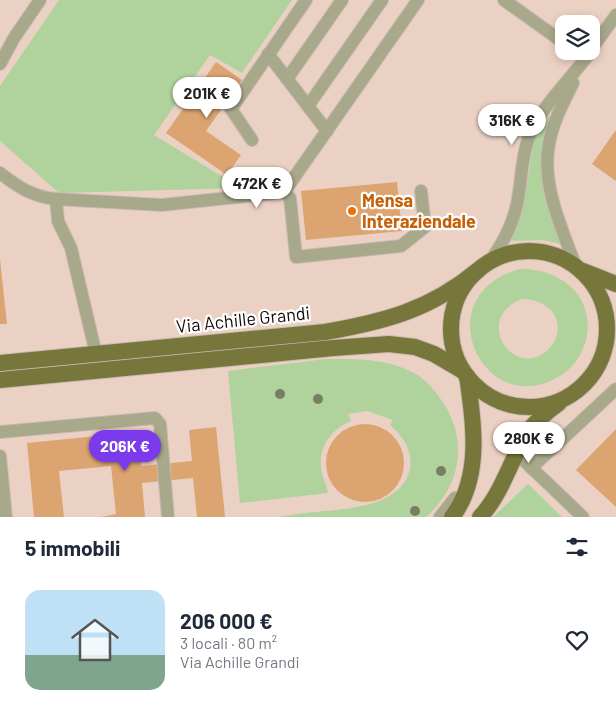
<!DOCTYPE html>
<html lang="it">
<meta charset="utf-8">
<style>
body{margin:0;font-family:Barlow,sans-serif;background:#f2f2f3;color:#1f2937;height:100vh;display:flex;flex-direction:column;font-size:19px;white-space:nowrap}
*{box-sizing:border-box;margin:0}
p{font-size:16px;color:#747a83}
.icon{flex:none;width:28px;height:28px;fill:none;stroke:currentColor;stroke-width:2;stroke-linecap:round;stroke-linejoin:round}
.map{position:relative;height:517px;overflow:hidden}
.side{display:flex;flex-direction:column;background:#fff;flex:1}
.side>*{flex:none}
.controls{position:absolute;left:555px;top:15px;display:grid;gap:10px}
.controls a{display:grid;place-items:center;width:45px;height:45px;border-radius:10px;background:#fff;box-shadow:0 2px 8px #0003;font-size:25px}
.price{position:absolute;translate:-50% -42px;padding:0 11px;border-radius:18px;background:#fff;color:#222;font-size:16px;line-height:32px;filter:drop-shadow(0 1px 2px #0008)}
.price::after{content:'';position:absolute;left:50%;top:30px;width:15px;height:11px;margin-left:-8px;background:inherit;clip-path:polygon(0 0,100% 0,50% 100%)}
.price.selected{background:#7c3aed;color:#fff}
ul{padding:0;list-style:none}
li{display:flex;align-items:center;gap:15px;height:125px;padding:0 25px}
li+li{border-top:1px solid #e0e1e3}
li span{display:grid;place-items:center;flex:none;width:140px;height:100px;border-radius:15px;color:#555}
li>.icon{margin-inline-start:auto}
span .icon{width:60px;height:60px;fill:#fffc;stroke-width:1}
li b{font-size:21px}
h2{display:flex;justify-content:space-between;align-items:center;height:60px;padding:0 25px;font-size:21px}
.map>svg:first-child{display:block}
.built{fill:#ebd1c3;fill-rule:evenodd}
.green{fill:#b0d29c;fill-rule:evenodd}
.building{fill:#dca471}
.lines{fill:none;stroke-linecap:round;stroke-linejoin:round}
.minor-casing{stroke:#ccbbb3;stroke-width:14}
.major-casing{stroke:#ccbbb3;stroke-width:18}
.minor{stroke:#a8a88a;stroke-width:12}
.major{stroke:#77773c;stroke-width:16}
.tree{fill:#797e62}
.food-dot{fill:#e8710a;stroke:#fff;stroke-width:2}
.labels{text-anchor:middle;stroke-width:4.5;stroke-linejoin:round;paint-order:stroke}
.food-label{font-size:18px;font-weight:bold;fill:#c56008;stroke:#fff;text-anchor:start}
.street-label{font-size:18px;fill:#110b08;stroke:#fff}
</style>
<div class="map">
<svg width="616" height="517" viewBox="0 0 616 517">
<rect width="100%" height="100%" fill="#f0ddd4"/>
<path class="built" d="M 0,0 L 616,0 L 616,517 L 0,517 ZM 564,24 L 591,24 L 591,51 L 564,51 Z"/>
<g class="green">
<path d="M 59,0 L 292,0 L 242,73 L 210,55 L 154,135 L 241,188 L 59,193 L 0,141 L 0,86 Z"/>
<path d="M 550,115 L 542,173 L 565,245 L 543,240 L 509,241 L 527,186 L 533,143 Z"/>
<path d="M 520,269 C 560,268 596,296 586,340 C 582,356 571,371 556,378 C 482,419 425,295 520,269 ZM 522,299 C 542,299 562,312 557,334 C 555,342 551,348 544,353 C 510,377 474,317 522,299 Z"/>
<path d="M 326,359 C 357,359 391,358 419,376 C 428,382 436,392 442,401 C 469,440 461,486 426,517 L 279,517 C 320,507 399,517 410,469 C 413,451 403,436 390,425 L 393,420 L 367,411 L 348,414 L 351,421 C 332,429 319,445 321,467 C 321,476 327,484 328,493 L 240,503 L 228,371 Z"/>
<path d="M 528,484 L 562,517 L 493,517 Z"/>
</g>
<g class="building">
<path d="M 216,62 L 242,80 L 206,131 L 241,155 L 227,175 L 166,133 Z"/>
<path d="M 616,130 L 616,181 L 592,164 Z"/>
<path d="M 397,182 L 402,231 L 306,240 L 301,191 Z"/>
<path d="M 0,259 L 7,324 L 0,324 Z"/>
<circle cx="365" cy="463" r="39"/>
<path d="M 216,427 L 225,517 L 197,517 L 193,478 L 142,483 L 145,517 L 101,517 L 116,514 L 111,466 L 59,471 L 64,517 L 34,517 L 27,443 L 137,432 L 141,466 L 192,461 L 189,430 Z"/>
<path d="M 616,429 L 616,507 L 576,470 Z"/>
</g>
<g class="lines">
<defs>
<g id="minor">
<path d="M 504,0 L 564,43"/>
<path d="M 591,50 L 616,15"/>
<path d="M 575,51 L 585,59"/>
<path d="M 268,54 L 327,131"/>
<path d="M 0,64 L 14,38 L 40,0"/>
<path d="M 287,79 L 342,0"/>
<path d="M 573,83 C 563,103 553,122 549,144 C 541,184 562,229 576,267"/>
<path d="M 308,106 L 382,0"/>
<path d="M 252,140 L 231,109 L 306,0"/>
<path d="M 0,173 C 18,187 33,197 56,199 L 162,205 L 284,192 L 418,0"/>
<path d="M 284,192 L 290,198 L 296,257 L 401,246 L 425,227 L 421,191"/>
<path d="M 56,199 L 58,221 L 71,248 L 96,354"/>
<path d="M 489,263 C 502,244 512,227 517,204 C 522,180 521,155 531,132 C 545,102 572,78 591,51"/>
<path d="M 0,432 L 155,418 L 160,424 L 168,517"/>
<path d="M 517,454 L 583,517"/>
<path d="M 0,456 L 6,517"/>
<path d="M 531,468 L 616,389"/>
<path d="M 440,517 L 455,498"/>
</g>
<g id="major">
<circle cx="529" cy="329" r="78"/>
<path d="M 583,271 L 616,284"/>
<path d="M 0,363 L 325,332 C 383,322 430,310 477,271"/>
<path d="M 0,380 L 333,348 L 389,344 L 415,347 L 434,354 L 463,371"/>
<path d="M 452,517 C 482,478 474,422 467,376"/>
<path d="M 480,517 C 503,493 511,457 530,429 C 538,419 548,411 559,403"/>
</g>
</defs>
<use href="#minor" class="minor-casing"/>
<use href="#major" class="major-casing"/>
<use href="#minor" class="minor"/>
<use href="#major" class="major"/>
</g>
<g class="tree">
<circle cx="280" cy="394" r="5"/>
<circle cx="318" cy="399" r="5"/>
<circle cx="441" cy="471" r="5"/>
<circle cx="415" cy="511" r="5"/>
</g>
<circle class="food-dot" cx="352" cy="211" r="5"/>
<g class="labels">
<g class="food-label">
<text x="362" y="207">Mensa<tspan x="362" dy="21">Interaziendale</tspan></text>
</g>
<g class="street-label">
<text transform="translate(243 320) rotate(-6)" y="6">Via Achille Grandi</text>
</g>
</g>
</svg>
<div class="controls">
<a><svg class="icon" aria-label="layers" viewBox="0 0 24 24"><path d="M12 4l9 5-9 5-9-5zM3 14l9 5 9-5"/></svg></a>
</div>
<b class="price" style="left:207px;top:119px">201K €</b>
<b class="price" style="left:512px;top:146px">316K €</b>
<b class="price" style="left:257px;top:209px">472K €</b>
<b class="price" style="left:529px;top:464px">280K €</b>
<b class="price selected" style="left:125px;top:472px">206K €</b>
</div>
<section class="side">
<h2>5 immobili<svg class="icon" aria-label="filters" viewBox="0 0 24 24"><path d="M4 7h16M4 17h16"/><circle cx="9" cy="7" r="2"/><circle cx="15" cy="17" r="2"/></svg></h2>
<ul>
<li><span style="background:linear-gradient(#bfe0f5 65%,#7fa58c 0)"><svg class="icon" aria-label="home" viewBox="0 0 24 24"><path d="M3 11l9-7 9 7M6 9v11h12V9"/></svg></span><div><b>206 000 €</b><p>3 locali · 80 m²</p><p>Via Achille Grandi</p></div><svg class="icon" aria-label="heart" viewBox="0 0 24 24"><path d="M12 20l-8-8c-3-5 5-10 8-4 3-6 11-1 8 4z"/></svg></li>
</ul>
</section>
